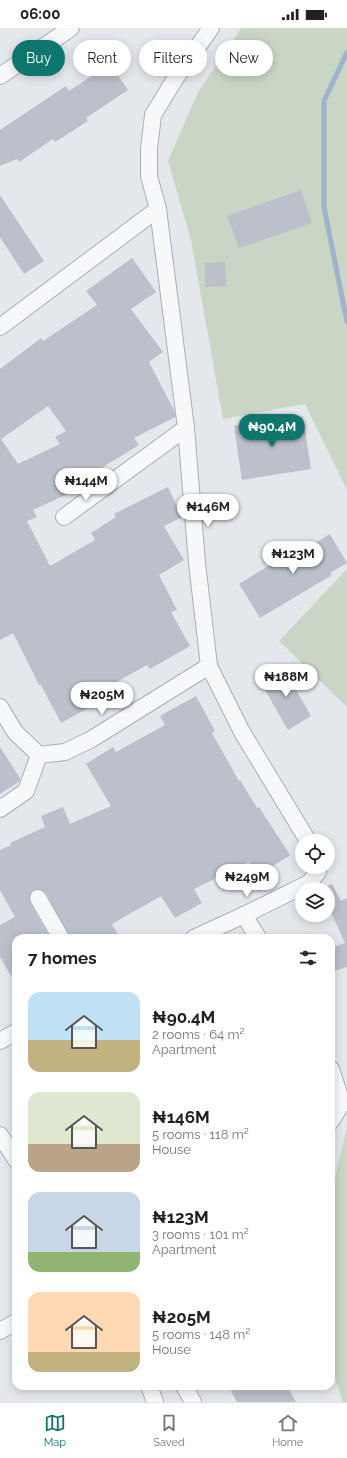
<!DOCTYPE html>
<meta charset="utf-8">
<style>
body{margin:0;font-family:Raleway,sans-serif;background:#f2f2f2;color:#202124;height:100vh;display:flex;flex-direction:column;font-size:15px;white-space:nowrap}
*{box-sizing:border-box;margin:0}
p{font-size:13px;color:#757577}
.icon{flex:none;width:22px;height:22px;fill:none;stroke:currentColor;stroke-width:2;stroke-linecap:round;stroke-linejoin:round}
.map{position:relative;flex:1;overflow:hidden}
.drawer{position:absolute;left:12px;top:906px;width:323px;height:456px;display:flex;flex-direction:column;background:#fff;border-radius:12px;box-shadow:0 2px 10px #0003}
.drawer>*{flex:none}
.top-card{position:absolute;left:12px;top:12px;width:323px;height:36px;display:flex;gap:8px}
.fabs{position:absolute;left:295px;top:806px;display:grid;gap:8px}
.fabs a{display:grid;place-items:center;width:40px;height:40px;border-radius:50%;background:#fff;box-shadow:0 2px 10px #0003;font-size:20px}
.price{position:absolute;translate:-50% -34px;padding:0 9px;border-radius:14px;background:#fff;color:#222;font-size:13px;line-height:26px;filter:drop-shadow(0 1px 2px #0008)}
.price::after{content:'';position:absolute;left:50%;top:24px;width:12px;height:9px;margin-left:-6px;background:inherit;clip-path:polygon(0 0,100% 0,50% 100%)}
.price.selected{background:#0f766e;color:#fff}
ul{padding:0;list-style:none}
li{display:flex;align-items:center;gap:12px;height:100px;padding:0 16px}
li span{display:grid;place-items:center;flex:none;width:112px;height:80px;border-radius:12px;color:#555}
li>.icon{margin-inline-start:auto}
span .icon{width:48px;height:48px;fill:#fffc;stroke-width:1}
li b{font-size:17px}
h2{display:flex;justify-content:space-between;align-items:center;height:48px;padding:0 16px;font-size:17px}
.pill{padding:0 14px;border-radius:18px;background:#fff;box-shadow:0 2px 10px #0003;font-size:14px;line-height:36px}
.pill.selected{background:#0f766e;color:#fff}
.status{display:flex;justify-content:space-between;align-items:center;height:28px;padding:0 20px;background:#fff;direction:ltr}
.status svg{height:11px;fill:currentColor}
.tabs{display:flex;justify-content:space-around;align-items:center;height:56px;border-top:1px solid #e0e0e0;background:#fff;font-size:11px;color:#757577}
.tabs a{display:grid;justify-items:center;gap:2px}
.tabs .selected{color:#0f766e}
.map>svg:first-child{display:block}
.green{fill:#c9d6c5}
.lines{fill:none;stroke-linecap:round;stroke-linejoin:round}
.stream{stroke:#9fb4cc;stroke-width:5}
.building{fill:#bbc0ca;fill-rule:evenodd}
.street-casing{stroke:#a9aeb7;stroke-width:18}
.street{stroke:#f7f8fa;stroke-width:16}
</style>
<div class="status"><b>06:00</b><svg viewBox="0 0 49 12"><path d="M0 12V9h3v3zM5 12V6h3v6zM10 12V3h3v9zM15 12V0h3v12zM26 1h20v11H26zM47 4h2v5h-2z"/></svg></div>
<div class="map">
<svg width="347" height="1374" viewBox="0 0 347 1374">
<rect width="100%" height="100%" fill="#e4e7ec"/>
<g class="green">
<path d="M 241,0 L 347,0 L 347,462 L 305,376 L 223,391 L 191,212 L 168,133 L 198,64 Z"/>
<path d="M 347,541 L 347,679 L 279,613 Z"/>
<path d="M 347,1099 L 347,1374 L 343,1374 L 331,1339 L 331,1166 Z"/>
</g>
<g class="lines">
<path class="stream" d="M 347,24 L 324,73 L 324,179 L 347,294"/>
</g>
<g class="building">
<path d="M 110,36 L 128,62 L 86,90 L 88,93 L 55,114 L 53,111 L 19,134 L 17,131 L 0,138 L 0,102 L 66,58 L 69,63 Z"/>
<path d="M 301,162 L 312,195 L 239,220 L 227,188 Z"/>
<path d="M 0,167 L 44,233 L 24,246 L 0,209 Z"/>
<path d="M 132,230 L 156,264 L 131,281 L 163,324 L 149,334 L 174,382 L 175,389 L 134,410 L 139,417 L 70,459 L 72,464 L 33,482 L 37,489 L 27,493 L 50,538 L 95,512 L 91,505 L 116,489 L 114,486 L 168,459 L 182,489 L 164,498 L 184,532 L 159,547 L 177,582 L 171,584 L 190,618 L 150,641 L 147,637 L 93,667 L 97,675 L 61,695 L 41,657 L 39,657 L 13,605 L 0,612 L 0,341 L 41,310 L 43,313 L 97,277 L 86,263 ZM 48,378 L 66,403 L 55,409 L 60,416 L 18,436 L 1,411 Z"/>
<path d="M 225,234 L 226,258 L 205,259 L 205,235 Z"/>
<path d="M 303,388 L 311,441 L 242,452 L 234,398 Z"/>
<path d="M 330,506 L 347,535 L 330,545 L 332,547 L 260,590 L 239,556 L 311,512 L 313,516 Z"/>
<path d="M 283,639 L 311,688 L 288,702 L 260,653 Z"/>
<path d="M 196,668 L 215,703 L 212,705 L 239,753 L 240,752 L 257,780 L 259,779 L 290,827 L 258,848 L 249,834 L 194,861 L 202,875 L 175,890 L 161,868 L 112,896 L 120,910 L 70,910 L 46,865 L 42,862 L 34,862 L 30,866 L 30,874 L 50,910 L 16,910 L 16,956 L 0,929 L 0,897 L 15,889 L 0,862 L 0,822 L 11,817 L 10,815 L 45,799 L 41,788 L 63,779 L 70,796 L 111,778 L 86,736 L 113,719 L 116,724 L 165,697 L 160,688 Z"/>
<path d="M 0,719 L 20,750 L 20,753 L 0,766 Z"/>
<path d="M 332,856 L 341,873 L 347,870 L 347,939 L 334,943 L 331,936 L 331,920 L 345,915 L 328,878 L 328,861 L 322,861 Z"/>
<path d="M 240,1358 L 287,1358 L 296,1374 L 237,1374 L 231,1363 Z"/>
</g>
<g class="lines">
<defs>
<g id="street">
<path d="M 0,48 L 71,0"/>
<path d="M 158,181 L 186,400 L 197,535 L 209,638 L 242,704 L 308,813"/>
<path d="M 0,299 L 158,181 L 149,148 L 149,121 L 153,87 L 175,51 L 211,0"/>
<path d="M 64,489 L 186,400"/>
<path d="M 0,679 L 15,704 L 39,727 L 65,724 L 90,712 L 209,638"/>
<path d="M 0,781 L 26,763 L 39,727"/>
<path d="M 38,870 L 61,910"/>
<path d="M 244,887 L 258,910"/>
<path d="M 194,910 L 244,887 L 309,855 L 318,844 L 318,839"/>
<path d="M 0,1013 L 16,1004"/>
<path d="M 331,1041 L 342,1075 L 331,1093"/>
<path d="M 0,1107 L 16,1132"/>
<path d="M 0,1303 L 16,1294"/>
<path d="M 149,1358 L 155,1374"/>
<path d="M 184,1358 L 193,1374"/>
</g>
</defs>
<use href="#street" class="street-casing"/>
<use href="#street" class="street"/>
</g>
</svg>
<div class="fabs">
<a><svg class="icon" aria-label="locate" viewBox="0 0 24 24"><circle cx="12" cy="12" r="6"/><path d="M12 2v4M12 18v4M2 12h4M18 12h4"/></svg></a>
<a><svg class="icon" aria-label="layers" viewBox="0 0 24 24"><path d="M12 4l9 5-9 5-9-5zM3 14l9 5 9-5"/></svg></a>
</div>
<b class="price selected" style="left:272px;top:420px">₦90.4M</b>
<b class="price" style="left:86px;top:474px">₦144M</b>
<b class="price" style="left:208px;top:500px">₦146M</b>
<b class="price" style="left:293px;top:547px">₦123M</b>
<b class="price" style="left:286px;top:670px">₦188M</b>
<b class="price" style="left:102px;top:688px">₦205M</b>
<b class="price" style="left:247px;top:870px">₦249M</b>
<div class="top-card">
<a class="pill selected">Buy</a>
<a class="pill">Rent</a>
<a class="pill">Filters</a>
<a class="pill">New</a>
</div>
<section class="drawer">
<h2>7 homes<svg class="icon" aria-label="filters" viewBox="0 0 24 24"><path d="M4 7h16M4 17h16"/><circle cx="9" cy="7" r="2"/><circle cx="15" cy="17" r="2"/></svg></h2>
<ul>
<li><span style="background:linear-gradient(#bfe0f5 60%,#c2b280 0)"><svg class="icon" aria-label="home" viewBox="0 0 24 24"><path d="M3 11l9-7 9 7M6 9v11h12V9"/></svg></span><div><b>₦90.4M</b><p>2 rooms · 64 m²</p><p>Apartment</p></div></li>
<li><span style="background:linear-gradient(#dfe7d0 65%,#b9a48a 0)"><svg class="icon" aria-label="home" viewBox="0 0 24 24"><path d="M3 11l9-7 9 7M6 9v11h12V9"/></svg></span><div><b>₦146M</b><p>5 rooms · 118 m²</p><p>House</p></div></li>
<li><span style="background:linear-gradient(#c9d6e8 75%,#8fb573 0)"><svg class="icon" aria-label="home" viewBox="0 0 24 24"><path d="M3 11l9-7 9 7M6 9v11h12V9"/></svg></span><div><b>₦123M</b><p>3 rooms · 101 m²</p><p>Apartment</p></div></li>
<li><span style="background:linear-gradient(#ffd9b3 75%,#c2b280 0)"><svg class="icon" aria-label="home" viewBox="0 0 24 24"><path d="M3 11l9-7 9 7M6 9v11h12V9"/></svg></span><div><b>₦205M</b><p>5 rooms · 148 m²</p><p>House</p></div></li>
</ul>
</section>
</div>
<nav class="tabs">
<a class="selected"><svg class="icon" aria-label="map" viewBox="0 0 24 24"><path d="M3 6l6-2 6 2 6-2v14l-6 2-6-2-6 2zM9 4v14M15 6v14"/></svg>Map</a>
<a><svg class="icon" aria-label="saved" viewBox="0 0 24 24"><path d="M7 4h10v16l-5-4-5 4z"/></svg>Saved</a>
<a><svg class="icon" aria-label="home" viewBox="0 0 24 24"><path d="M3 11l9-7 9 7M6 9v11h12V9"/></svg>Home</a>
</nav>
